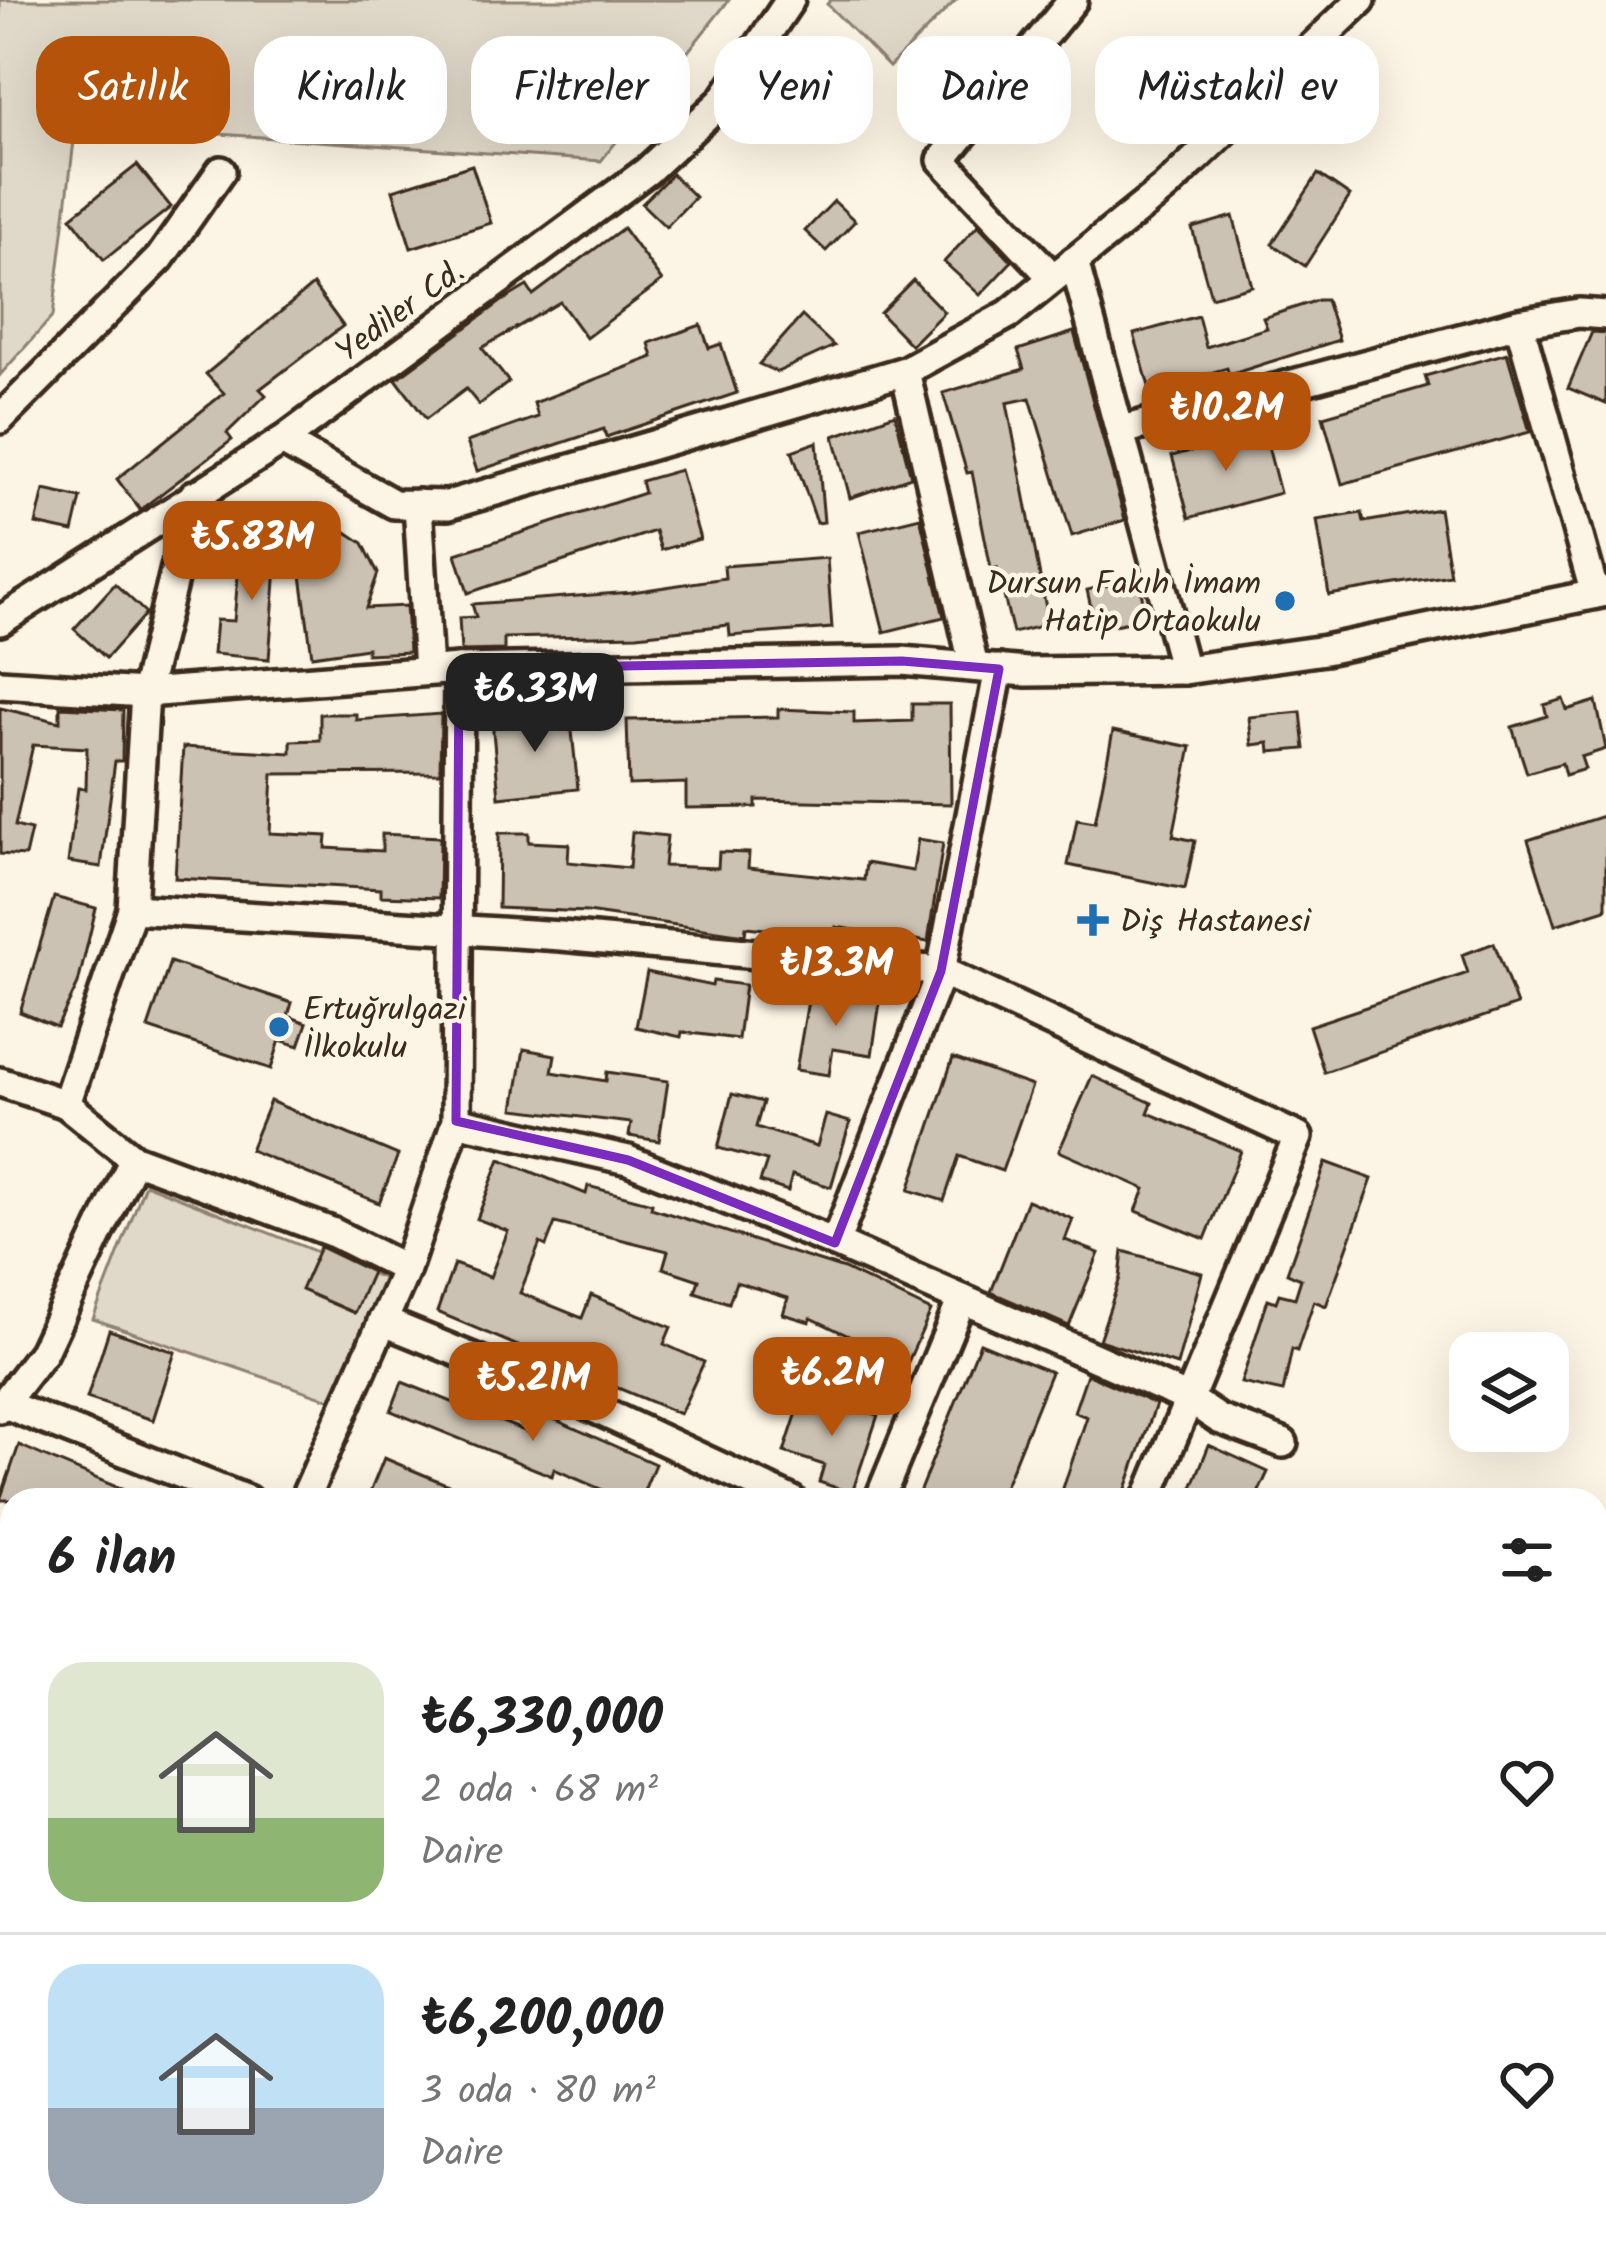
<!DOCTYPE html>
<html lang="tr">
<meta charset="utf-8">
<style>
body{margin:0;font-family:Kalam,sans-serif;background:#f6f6f6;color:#222;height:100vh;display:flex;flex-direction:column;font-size:45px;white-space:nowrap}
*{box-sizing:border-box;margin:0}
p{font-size:39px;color:#767676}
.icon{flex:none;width:66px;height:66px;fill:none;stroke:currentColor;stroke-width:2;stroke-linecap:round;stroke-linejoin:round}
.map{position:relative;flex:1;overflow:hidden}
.drawer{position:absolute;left:0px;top:1488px;width:1608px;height:771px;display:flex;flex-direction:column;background:#fff;border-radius:36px 36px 0 0;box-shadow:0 12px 48px #0002}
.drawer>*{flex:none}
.banner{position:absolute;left:36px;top:36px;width:1536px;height:108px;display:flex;gap:24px}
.buttons{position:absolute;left:1449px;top:1332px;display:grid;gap:24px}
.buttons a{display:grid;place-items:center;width:120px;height:120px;border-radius:24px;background:#fff;box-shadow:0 12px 48px #0002;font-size:60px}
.price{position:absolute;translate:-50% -102px;padding:0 27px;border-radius:24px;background:#b45309;color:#fff;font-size:39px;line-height:78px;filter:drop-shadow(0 3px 6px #0008)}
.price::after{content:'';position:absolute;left:50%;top:72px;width:36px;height:27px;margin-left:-18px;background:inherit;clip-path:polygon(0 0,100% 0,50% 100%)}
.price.selected{background:#222;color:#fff}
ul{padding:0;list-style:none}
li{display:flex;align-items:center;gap:36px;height:300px;padding:0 48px}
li+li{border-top:3px solid #e0e0e0}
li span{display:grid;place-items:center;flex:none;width:336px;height:240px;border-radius:36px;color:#555}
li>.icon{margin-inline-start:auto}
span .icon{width:144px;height:144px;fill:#fffc;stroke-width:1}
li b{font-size:51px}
h2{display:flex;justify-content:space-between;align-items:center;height:144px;padding:0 48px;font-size:51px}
.chip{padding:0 42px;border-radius:36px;background:#fff;box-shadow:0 12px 48px #0002;font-size:42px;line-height:108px}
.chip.selected{background:#b45309;color:#fff}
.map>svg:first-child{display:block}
.green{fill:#e0d8c8;stroke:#8e8173;stroke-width:3}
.building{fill:#ccc2b3;stroke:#3b2a1e;stroke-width:3}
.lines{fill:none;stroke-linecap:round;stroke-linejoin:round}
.minor-casing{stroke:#3b2a1e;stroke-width:36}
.minor{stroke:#fcf5e5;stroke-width:27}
.marked{fill:none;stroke:#7b2cbf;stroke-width:9;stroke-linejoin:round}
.poi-dot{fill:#1f6fb2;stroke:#fcf5e5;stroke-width:4.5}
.labels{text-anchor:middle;stroke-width:9;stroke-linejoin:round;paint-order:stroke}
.street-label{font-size:33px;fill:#3b2a1e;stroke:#fcf5e5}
.poi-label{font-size:33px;fill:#3b2a1e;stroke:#fcf5e5;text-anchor:start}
</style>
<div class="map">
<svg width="1606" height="2257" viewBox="0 0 1606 2257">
<rect width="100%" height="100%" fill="#fcf5e5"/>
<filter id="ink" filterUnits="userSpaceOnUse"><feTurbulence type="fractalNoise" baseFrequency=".00833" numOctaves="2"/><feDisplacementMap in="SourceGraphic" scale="24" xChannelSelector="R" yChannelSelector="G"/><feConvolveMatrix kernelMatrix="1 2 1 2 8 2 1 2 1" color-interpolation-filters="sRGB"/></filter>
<g filter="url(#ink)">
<g class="green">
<path d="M 0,0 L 729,0 L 601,161 L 76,124 L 53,316 L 0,375 Z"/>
<path d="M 831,0 L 956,0 L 889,67 L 827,4 Z"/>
<path d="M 145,1184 L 386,1279 L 331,1400 L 93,1319 Z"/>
<path d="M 0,1864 L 12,1866 L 12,2247 L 134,2247 L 131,2257 L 0,2257 Z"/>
<path d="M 158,2247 L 482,2247 L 478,2257 L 155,2257 Z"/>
</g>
<g class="building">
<path d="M 137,165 L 171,207 L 104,260 L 71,217 Z"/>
<path d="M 472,165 L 491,223 L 411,248 L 393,190 Z"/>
<path d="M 672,174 L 695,197 L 666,227 L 642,204 Z"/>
<path d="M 1318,174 L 1350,196 L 1305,266 L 1272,244 Z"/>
<path d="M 834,201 L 855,221 L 826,251 L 805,231 Z"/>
<path d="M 1233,216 L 1252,286 L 1211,297 L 1192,228 Z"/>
<path d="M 978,225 L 1012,261 L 980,295 L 944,262 Z"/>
<path d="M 623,228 L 662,281 L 586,338 L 560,302 L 482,348 L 509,382 L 479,405 L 466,389 L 426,419 L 396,379 L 502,301 L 527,286 L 533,295 Z"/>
<path d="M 913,280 L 944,312 L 911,345 L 880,313 Z"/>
<path d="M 313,285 L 343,326 L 260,389 L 266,395 L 227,433 L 232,440 L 140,510 L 117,479 L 224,393 L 206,374 Z"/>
<path d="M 1318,300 L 1326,300 L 1339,340 L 1229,375 L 1227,368 L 1150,390 L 1134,334 L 1198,316 L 1206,347 L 1267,328 L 1263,318 Z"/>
<path d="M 802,316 L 834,346 L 777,372 L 759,364 Z"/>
<path d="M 701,325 L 709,348 L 721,344 L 737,393 L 606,437 L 604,429 L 477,471 L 467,442 L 538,417 L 534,403 L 653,357 L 649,343 Z"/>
<path d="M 1074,332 L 1125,520 L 1072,536 L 1030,398 L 1007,403 L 1049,624 L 1013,633 L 997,568 L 991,569 L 972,472 L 967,473 L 943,393 L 1024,369 L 1018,350 Z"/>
<path d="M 1592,332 L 1606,333 L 1606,404 L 1568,388 Z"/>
<path d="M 1507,353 L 1530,432 L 1342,484 L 1323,416 L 1428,386 L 1425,376 Z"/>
<path d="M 895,414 L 911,477 L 850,498 L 834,436 Z"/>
<path d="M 1264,431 L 1280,493 L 1189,518 L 1172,456 Z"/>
<path d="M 817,442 L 824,522 L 817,523 L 792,451 Z"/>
<path d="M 680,470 L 700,539 L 661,550 L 655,531 L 468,593 L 456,554 L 644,493 L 641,481 Z"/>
<path d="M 44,490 L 81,498 L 73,532 L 36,524 Z"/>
<path d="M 1439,509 L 1450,575 L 1329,595 L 1317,520 L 1362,513 L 1364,522 Z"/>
<path d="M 920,517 L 944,617 L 884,632 L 859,532 Z"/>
<path d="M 294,524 L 336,525 L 363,543 L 378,573 L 366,608 L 406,606 L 409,652 L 367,654 L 367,648 L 312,656 Z"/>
<path d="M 279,528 L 269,659 L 213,654 L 216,620 L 234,621 L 239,565 L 258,534 Z"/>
<path d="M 827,558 L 832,628 L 730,636 L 729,625 L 637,635 L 504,638 L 504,650 L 461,651 L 459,618 L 476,617 L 472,604 L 632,592 L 725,578 L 724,566 Z"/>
<path d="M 1138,578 L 1147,618 L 1096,629 L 1087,590 Z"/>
<path d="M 115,584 L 146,613 L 106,658 L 74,629 Z"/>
<path d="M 1563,699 L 1567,710 L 1596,701 L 1606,749 L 1581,757 L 1585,769 L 1565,775 L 1562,763 L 1527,773 L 1512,727 L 1547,716 L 1544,705 Z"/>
<path d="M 912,704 L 950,704 L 951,804 L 756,800 L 756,807 L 686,808 L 686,783 L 629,785 L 627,720 L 778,717 L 778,709 L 854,712 L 854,723 L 912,721 Z"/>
<path d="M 60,707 L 123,710 L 122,761 L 115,761 L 101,867 L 68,862 L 78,788 L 86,789 L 87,748 L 33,745 L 15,826 L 31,830 L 25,856 L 0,854 L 0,708 L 60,722 Z"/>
<path d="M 570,712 L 578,789 L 499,797 L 492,720 Z"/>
<path d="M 1301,712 L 1305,749 L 1270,752 L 1269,743 L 1252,745 L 1249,717 Z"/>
<path d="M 320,714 L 356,714 L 356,720 L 441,714 L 440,773 L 273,774 L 270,833 L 327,836 L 326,848 L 382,851 L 382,834 L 440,837 L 439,898 L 381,896 L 381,889 L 175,878 L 183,747 L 291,753 L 291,741 L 320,740 Z"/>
<path d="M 1113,731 L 1191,747 L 1173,836 L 1195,841 L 1185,889 L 1068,865 L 1077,819 L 1095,822 Z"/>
<path d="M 1606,815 L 1606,909 L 1555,925 L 1528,840 Z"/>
<path d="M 632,832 L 667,836 L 664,866 L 718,868 L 719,852 L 749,853 L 748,868 L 864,880 L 866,863 L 913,871 L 918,839 L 943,843 L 928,942 L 836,927 L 835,936 L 746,927 L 745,935 L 738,934 L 587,912 L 498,908 L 499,833 L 529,833 L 529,842 L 569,844 L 568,862 L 629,868 Z"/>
<path d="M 54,897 L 96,908 L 78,984 L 57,1027 L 20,1012 Z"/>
<path d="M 1494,943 L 1517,1005 L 1324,1072 L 1309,1026 L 1468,973 L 1462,955 Z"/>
<path d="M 170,962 L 292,1003 L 288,1016 L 307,1023 L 299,1046 L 280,1040 L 271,1069 L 148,1028 Z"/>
<path d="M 647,972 L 712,986 L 713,981 L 745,985 L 738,1039 L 682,1032 L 681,1037 L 636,1027 Z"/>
<path d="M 810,989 L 880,1002 L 872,1055 L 833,1049 L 829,1075 L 796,1070 Z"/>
<path d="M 524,1049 L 555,1055 L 552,1072 L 606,1081 L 607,1072 L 668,1081 L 659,1141 L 629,1136 L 631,1123 L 514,1109 Z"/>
<path d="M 953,1058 L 1032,1086 L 1002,1171 L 959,1156 L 944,1201 L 909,1190 Z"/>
<path d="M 1092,1076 L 1152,1103 L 1148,1113 L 1241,1151 L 1205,1239 L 1136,1211 L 1145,1189 L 1059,1151 Z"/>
<path d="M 732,1094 L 763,1102 L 756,1127 L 817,1146 L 826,1115 L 850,1122 L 831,1187 L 792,1175 L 788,1191 L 760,1182 L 767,1161 L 718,1148 Z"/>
<path d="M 270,1101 L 398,1155 L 379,1203 L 250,1150 Z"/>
<path d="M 500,1159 L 586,1194 L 588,1186 L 652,1203 L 651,1208 L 844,1269 L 931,1311 L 907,1364 L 811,1318 L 810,1322 L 783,1314 L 788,1298 L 736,1282 L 729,1303 L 695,1292 L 699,1280 L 663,1268 L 668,1251 L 555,1223 L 546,1246 L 540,1243 L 520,1293 L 582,1318 L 591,1295 L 671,1327 L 664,1344 L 704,1362 L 680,1414 L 437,1312 L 454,1264 L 490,1277 L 508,1231 L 477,1219 Z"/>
<path d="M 1326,1162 L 1372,1179 L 1326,1306 L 1314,1301 L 1297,1351 L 1292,1349 L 1283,1392 L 1241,1383 L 1268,1299 L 1276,1302 L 1279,1294 L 1295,1298 L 1301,1279 L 1287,1273 Z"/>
<path d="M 1027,1200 L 1073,1219 L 1065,1240 L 1099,1253 L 1069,1326 L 991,1292 Z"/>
<path d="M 320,1247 L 372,1272 L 354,1313 L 301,1290 Z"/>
<path d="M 1123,1251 L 1202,1273 L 1177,1365 L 1099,1340 L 1120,1278 Z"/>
<path d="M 109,1330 L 175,1352 L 153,1420 L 87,1398 Z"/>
<path d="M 980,1343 L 1051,1372 L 999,1500 L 916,1500 Z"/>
<path d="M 1087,1374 L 1156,1404 L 1122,1500 L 1059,1500 L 1087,1417 L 1074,1412 Z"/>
<path d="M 402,1382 L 532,1434 L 540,1413 L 655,1464 L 640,1500 L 626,1500 L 554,1469 L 552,1476 L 391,1411 Z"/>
<path d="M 804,1391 L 878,1415 L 852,1493 L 819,1482 L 824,1465 L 784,1452 Z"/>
<path d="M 19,1445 L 46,1457 L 147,1500 L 0,1500 Z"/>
<path d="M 1209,1445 L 1268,1472 L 1255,1500 L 1187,1500 Z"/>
<path d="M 384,1458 L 484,1500 L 367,1500 Z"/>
</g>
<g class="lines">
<defs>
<g id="minor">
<path d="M 1074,261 L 1184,670"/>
<path d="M 1053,278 L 942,160 L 1073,0"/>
<path d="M 1519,323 L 1595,594"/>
<path d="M 905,371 L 974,667"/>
<path d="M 0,419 L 160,258 L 221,171"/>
<path d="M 1123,430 L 1519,323 L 1579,313 L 1606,315"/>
<path d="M 282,441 L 394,504 L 448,505 L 905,371 L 1009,314 L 1165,188 L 1361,0"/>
<path d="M 418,504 L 428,671"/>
<path d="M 0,621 L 282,441 L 647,171 L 722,101 L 790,0"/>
<path d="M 0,684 L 145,693 L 459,669 L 902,661 L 1027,672 L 1184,670 L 1325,650 L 1606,592"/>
<path d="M 132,909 L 561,936 L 941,971 L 1298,1137 L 1147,1500"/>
<path d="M 0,1082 L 66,1104 L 134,1159 L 334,1233 L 406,1269"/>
<path d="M 66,1104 L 132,909 L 145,693 L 194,495"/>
<path d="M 456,1121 L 628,1160 L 835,1243 L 1189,1399 L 1219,1419 L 1283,1443"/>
<path d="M 835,1243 L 941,971 L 999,669"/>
<path d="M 382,1321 L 583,1403 L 791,1500"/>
<path d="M 2,1403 L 247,1500"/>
<path d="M 0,1408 L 43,1352 L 134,1159"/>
<path d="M 304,1500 L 406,1269 L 456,1121 L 459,669"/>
<path d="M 879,1500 L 962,1299"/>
<path d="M 0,1659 L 12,1663"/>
<path d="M 594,2247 L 603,2257"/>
<path d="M 527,2257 L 531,2247"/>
<path d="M 759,2257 L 765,2247"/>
</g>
</defs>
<use href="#minor" class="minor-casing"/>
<use href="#minor" class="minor"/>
</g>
</g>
<path class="marked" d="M 902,661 L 999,669 L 941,971 L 835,1243 L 628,1160 L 456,1121 L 459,669 Z"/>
<g class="poi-dot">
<circle cx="1285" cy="601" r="12"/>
<path d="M1087 902h12v12h12v12h-12v12h-12v-12h-12v-12h12z"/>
<circle cx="279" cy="1027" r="12"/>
</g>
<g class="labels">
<g class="street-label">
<text transform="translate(399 310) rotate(-36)" y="12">Yediler Cd.</text>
</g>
<g class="poi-label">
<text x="1261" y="594" text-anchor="end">Dursun Fakıh İmam<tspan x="1261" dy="38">Hatip Ortaokulu</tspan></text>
<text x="1120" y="932">Diş Hastanesi</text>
<text x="303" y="1020">Ertuğrulgazi<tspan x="303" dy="38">İlkokulu</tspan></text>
</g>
</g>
</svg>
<div class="buttons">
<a><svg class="icon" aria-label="layers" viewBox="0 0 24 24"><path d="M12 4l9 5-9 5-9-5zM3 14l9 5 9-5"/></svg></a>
</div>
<b class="price" style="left:1226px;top:474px">₺10.2M</b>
<b class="price" style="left:252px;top:603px">₺5.83M</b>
<b class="price selected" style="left:535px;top:755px">₺6.33M</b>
<b class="price" style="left:836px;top:1029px">₺13.3M</b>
<b class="price" style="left:832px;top:1439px">₺6.2M</b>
<b class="price" style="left:533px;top:1444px">₺5.21M</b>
<div class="banner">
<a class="chip selected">Satılık</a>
<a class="chip">Kiralık</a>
<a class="chip">Filtreler</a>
<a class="chip">Yeni</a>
<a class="chip">Daire</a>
<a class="chip">Müstakil ev</a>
</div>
<section class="drawer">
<h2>6 ilan<svg class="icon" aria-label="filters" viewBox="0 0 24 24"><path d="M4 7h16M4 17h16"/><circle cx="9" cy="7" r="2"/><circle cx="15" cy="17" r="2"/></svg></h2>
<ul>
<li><span style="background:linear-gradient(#dfe7d0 65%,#8fb573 0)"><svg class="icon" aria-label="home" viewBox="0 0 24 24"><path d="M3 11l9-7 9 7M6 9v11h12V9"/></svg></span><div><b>₺6,330,000</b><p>2 oda · 68 m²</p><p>Daire</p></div><svg class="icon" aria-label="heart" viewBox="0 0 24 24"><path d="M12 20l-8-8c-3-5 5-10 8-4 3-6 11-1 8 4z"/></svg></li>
<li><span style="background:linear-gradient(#bfe0f5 60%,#9aa5b1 0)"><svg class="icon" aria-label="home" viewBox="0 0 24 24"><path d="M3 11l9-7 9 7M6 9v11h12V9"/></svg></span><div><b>₺6,200,000</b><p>3 oda · 80 m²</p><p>Daire</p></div><svg class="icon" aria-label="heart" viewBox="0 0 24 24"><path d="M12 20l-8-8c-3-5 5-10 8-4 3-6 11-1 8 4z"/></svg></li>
</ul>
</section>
</div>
